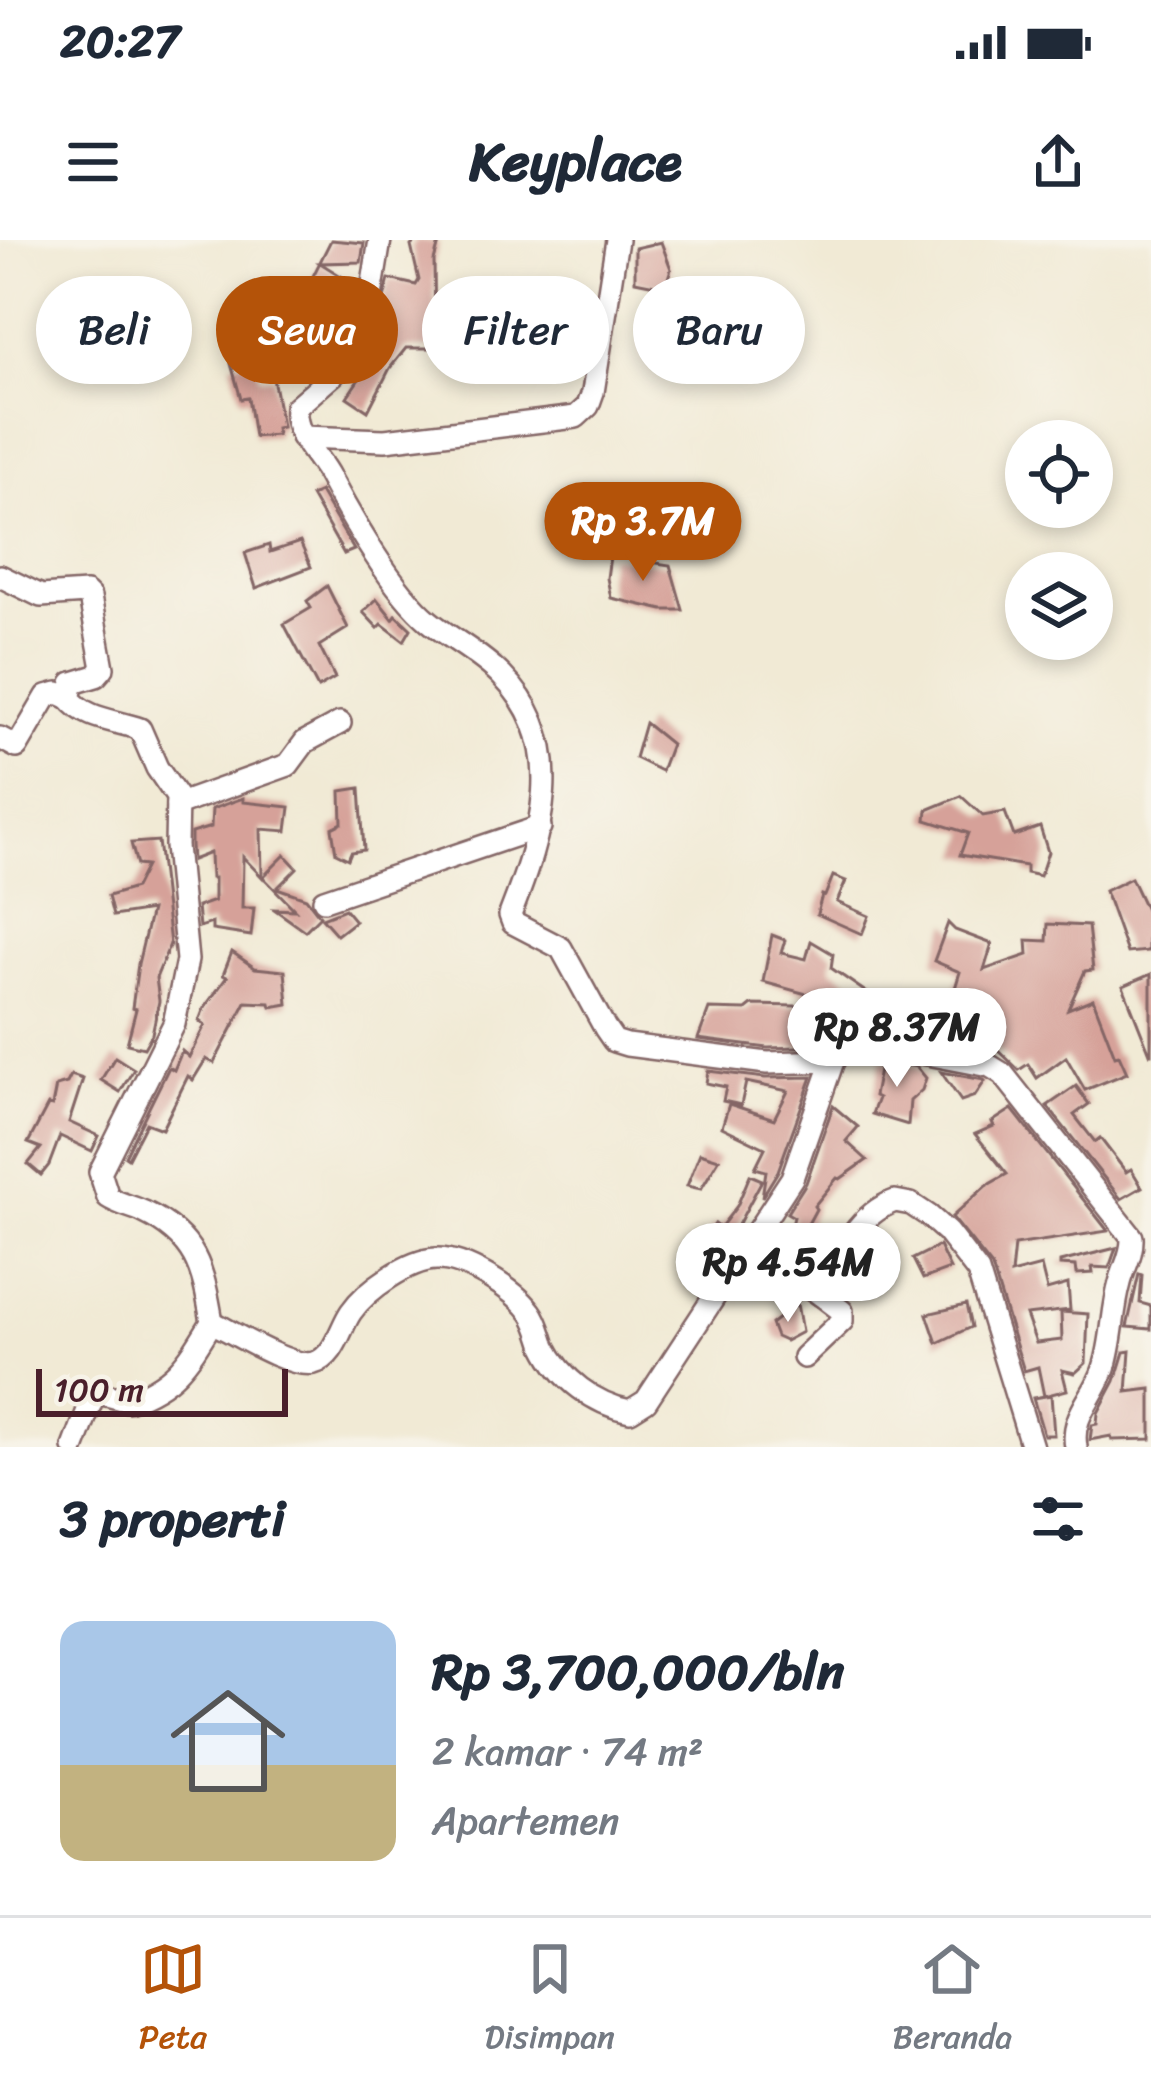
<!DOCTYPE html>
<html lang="id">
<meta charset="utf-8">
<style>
body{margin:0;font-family:Sriracha,sans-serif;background:#f2f2f3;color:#1f2937;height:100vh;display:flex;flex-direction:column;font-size:45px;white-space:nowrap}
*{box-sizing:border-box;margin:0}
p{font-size:39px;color:#747a83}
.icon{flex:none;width:66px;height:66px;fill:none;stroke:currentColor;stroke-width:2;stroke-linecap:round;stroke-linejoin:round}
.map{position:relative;height:1207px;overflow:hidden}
.details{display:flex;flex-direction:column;background:#fff;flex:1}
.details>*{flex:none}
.banner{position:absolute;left:36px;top:36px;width:1080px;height:108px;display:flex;gap:24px}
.controls{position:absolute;left:1005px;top:180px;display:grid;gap:24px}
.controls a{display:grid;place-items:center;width:108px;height:108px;border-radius:50%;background:#fff;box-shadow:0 6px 18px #0003;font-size:60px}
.scale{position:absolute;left:36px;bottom:30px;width:252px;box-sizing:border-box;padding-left:12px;border:6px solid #4a1f2b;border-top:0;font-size:33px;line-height:42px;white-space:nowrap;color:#4a1f2b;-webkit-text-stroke:9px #f7f3e8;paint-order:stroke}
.price{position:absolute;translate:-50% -102px;padding:0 27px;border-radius:42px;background:#fff;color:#222;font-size:39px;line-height:78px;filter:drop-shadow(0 3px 6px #0008)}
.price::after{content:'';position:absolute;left:50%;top:72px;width:36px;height:27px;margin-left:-18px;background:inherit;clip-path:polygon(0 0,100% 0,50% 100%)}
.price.current{background:#b45309;color:#fff}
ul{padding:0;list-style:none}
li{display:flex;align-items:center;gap:36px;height:300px;padding:0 60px}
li+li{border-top:3px solid #e0e1e3}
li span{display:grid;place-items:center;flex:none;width:336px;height:240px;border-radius:24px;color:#555}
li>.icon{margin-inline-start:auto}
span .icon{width:144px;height:144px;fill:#fffc;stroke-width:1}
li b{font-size:51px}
h2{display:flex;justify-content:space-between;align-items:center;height:144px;padding:0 60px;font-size:51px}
.pill{padding:0 42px;border-radius:54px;background:#fff;box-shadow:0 6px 18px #0003;font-size:42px;line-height:108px}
.pill.current{background:#b45309;color:#fff}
.status{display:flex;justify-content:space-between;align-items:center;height:84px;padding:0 60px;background:#fff;direction:ltr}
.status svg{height:33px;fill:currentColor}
header{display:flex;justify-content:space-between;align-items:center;height:156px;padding:0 60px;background:#fff;font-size:54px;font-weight:800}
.tabs{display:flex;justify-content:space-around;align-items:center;height:168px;border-top:3px solid #e0e1e3;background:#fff;font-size:33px;color:#747a83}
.tabs a{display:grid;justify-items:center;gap:6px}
.tabs .current{color:#b45309}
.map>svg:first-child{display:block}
.building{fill:#d6a199}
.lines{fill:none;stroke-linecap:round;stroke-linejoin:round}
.minor-casing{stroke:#846666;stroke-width:26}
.minor{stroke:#fff;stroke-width:21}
</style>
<div class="status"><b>20:27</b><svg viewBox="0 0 49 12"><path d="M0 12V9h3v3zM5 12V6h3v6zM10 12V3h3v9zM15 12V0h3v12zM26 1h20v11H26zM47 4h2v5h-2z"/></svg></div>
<header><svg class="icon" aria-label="menu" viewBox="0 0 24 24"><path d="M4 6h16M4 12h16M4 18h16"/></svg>Keyplace<svg class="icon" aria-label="share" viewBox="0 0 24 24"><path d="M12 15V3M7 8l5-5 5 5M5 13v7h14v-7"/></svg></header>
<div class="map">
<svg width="1151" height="1207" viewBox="0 0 1151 1207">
<rect width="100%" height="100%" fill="#f7f3e8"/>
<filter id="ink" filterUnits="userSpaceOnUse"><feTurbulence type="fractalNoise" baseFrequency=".00833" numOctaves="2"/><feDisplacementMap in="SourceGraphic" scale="24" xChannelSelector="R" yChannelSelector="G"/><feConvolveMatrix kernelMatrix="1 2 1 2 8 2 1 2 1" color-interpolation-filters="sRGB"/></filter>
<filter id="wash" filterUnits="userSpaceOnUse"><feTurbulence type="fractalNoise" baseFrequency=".004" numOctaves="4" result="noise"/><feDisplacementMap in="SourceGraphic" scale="48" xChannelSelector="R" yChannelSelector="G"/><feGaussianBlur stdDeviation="2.7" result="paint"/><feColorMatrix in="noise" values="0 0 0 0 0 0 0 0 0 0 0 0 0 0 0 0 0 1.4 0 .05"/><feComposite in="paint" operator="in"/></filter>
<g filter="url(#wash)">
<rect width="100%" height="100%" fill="#f1ead5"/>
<g id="blocks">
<g class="building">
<path d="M 331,0 L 364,3 L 361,22 L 320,23 L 357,46 L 346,82 L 328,113 L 326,111 L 314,127 L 303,118 L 315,92 L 324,97 L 325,76 L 336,58 L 309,44 Z"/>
<path d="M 417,0 L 439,3 L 434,21 L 435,97 L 431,108 L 406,108 L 390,128 L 368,171 L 347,157 L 361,136 L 353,130 L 367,107 L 371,110 L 389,39 L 416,45 L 419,40 L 411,6 Z"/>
<path d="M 661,2 L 671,29 L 665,47 L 635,41 L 635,8 Z"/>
<path d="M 255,119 L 259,137 L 273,138 L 282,187 L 276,188 L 277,195 L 254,197 L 248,158 L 241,159 L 231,124 Z"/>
<path d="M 320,252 L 354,310 L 344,314 L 311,256 Z"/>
<path d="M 300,302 L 311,327 L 256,348 L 245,313 L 269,305 L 270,312 Z"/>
<path d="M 610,316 L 670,325 L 683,370 L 663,370 L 611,358 L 607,338 Z"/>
<path d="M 327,346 L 348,388 L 319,406 L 335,438 L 318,448 L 284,384 L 311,368 L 307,361 Z"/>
<path d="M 377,359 L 393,379 L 396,375 L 411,389 L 404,401 L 382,384 L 378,388 L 363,372 Z"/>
<path d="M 645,483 L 671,504 L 661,531 L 635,518 Z"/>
<path d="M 360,548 L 364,610 L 351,612 L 348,619 L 336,613 L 332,588 L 342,583 L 341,551 Z"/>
<path d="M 961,556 L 983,576 L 1005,572 L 1014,596 L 1040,587 L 1048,612 L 1040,636 L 1026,633 L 1026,626 L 960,615 L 968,593 L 926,580 L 927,570 Z"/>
<path d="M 243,558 L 243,562 L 290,567 L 287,591 L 261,589 L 262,637 L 243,617 L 242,668 L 254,668 L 251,696 L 212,690 L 212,683 L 199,687 L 197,667 L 214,661 L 214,638 L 211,638 L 210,613 L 192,620 L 191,605 L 191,593 L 211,587 L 212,569 Z"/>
<path d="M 158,601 L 170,704 L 156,738 L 159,761 L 152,794 L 144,808 L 127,804 L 136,769 L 132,768 L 138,724 L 151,670 L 113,676 L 108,656 L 135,648 L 146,626 L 137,625 L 131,603 Z"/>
<path d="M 285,615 L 297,628 L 277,648 L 306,658 L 320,676 L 305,691 L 274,669 L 295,670 L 263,637 Z"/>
<path d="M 833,636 L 846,641 L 837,662 L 869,676 L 862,694 L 817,674 L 822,655 L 825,656 Z"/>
<path d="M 1131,638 L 1148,674 L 1148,711 L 1127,713 L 1105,651 Z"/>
<path d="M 345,669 L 355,681 L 337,695 L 322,678 Z"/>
<path d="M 948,683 L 955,690 L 992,704 L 984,730 L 1028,715 L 1027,700 L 1047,701 L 1048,684 L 1088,686 L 1093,730 L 1085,731 L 1068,769 L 1093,759 L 1115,816 L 1119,815 L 1127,833 L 1085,850 L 1066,817 L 1037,838 L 1028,824 L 1019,830 L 994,806 L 973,799 L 953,755 L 960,732 L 934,721 Z"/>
<path d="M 772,695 L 785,700 L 781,713 L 806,719 L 811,701 L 833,714 L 831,728 L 873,757 L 867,767 L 881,781 L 848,780 L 826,806 L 768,808 L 698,799 L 709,769 L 746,770 L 752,765 L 839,767 L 839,763 L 763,742 Z"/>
<path d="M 232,712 L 255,728 L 285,731 L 288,764 L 271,767 L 270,763 L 246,762 L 214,823 L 206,819 L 193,840 L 188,836 L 162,889 L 146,883 L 128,918 L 125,916 L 169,827 L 174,830 L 182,811 L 189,817 L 205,785 L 199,781 L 204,768 L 227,737 L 223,735 Z"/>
<path d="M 1151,734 L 1151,814 L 1150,814 L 1123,746 Z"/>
<path d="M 892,768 L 908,769 L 942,781 L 936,800 L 889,782 Z"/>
<path d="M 115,817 L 134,829 L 120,852 L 101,840 Z"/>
<path d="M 881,820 L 917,827 L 926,838 L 922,850 L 910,861 L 908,885 L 872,874 L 878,858 L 874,856 Z"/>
<path d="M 708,831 L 765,838 L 812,837 L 778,931 L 762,957 L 766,931 L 755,928 L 765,908 L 722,887 L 729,864 L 774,879 L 788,851 L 746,842 L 741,865 L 723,861 L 726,847 L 706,843 Z"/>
<path d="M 941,832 L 984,840 L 985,841 L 975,856 L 961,861 Z"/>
<path d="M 71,835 L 83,839 L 69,882 L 99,896 L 92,911 L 60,896 L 49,925 L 41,935 L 28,924 L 41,908 L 28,903 L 48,865 L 52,866 L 56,846 L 67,843 Z"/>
<path d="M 1076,846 L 1089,864 L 1074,875 L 1095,902 L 1100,898 L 1126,932 L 1131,929 L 1142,947 L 1121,959 L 1047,866 Z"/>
<path d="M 833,866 L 858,887 L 846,901 L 867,920 L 840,939 L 837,938 L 814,966 L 816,969 L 801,997 L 812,1007 L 800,1022 L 769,1000 L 771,997 L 786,1010 L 794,977 L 787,973 L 806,943 Z"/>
<path d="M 1012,869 L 1108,991 L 1014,1005 L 1011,1034 L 1041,1026 L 1047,1050 L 1068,1044 L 1070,1070 L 1026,1075 L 1036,1103 L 1062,1100 L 1061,1072 L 1088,1074 L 1086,1123 L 1075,1133 L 1062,1130 L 1067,1150 L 1044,1156 L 1038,1127 L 1024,1131 L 992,1027 L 952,977 L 986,946 L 1007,934 L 975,894 L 994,886 L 992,882 Z"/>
<path d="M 700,913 L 719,919 L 701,949 L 687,946 Z"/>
<path d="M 750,935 L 762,940 L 715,1028 L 696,1011 L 715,984 L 720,988 L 737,966 Z"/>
<path d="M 939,1006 L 950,1029 L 923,1039 L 913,1019 Z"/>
<path d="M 1116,1008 L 1109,1028 L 1092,1027 L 1093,1033 L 1077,1034 L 1076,1026 L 1060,1025 L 1060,1022 Z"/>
<path d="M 1139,1034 L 1142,1035 L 1140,1063 L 1151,1066 L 1151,1089 L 1127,1087 Z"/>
<path d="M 797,1064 L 802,1092 L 785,1101 L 776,1097 L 771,1084 Z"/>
<path d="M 966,1065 L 971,1087 L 937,1103 L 927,1074 Z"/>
<path d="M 1130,1111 L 1127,1152 L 1151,1149 L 1151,1199 L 1112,1200 L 1111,1196 L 1090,1200 L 1092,1185 L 1097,1184 L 1098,1173 L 1115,1141 L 1124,1112 Z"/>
<path d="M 1051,1155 L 1054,1195 L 1044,1195 L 1033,1158 Z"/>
</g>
</g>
</g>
<g filter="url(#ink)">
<use href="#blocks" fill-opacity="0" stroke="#846666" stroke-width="3"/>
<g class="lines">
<defs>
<g id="minor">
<path d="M 380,0 L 368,74 L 334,134 L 296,167 C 293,196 318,214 330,238 C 352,280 393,351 429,381 C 452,400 481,414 502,436 C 571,505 541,596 510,675 L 513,683 L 561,708 L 605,788 L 614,801 L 627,805 L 767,823 L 833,821 L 855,793 L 876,795 L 886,806 L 990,826 L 1003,834 L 1132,997 C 1133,1014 1124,1027 1120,1043 C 1112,1071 1113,1101 1104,1128 C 1095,1157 1070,1175 1076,1207"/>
<path d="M 302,197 L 385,200 L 576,177 L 588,166 L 593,152 L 617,0"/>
<path d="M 0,336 L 41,356 L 86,353 L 90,357 L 103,428 L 96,436 L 73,443 L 69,458 C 86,480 116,480 140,489 L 157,528 L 177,557 L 176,606 L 187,720 L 174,784 L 100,932 L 108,957 C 120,965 132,966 144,972 C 196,997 203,1028 212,1082 C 187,1123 175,1144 128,1161 L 103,1154 L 93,1157 L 74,1207"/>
<path d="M 0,498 L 17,507 L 47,456 L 58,453 L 69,458"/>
<path d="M 177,565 L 288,525 L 305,502 L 340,483"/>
<path d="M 324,660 L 540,587"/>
<path d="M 747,1003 L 821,1055 C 838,1019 855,975 895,961 L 911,964 L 929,976 L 947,992 L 978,1032 L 1032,1207"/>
<path d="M 212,1082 C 234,1093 291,1129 314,1123 C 335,1117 340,1088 351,1072 C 366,1050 409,1020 436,1019 C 465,1018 514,1049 531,1072 C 538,1081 541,1095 545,1106 C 561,1139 594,1164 630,1171 L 646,1161 L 792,938 L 833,821"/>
<path d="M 804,1117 L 842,1081 L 842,1071 L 821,1055"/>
</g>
</defs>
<use href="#minor" class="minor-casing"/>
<use href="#minor" class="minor"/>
</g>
</g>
</svg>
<div class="controls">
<a><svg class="icon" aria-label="locate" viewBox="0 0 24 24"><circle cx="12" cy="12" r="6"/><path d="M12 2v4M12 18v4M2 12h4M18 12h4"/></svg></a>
<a><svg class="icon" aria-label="layers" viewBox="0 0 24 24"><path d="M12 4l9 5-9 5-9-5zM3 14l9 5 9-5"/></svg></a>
</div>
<div class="scale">100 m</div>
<b class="price current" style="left:643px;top:344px">Rp 3.7M</b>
<b class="price" style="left:897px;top:850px">Rp 8.37M</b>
<b class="price" style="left:788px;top:1085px">Rp 4.54M</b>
<div class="banner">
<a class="pill">Beli</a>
<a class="pill current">Sewa</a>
<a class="pill">Filter</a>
<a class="pill">Baru</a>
</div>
</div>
<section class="details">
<h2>3 properti<svg class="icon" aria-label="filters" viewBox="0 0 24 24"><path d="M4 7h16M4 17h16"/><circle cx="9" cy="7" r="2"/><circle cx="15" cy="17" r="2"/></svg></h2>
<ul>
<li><span style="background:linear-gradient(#a9c7e8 60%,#c2b280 0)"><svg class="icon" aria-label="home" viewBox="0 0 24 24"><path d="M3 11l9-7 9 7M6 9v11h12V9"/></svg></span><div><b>Rp 3,700,000/bln</b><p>2 kamar · 74 m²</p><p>Apartemen</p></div></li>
</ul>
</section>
<nav class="tabs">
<a class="current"><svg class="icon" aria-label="map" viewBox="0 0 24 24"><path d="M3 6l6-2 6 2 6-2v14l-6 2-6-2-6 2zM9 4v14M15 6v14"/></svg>Peta</a>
<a><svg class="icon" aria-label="saved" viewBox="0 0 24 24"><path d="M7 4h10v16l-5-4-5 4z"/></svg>Disimpan</a>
<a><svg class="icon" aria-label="home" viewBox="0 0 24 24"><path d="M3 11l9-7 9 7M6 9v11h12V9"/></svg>Beranda</a>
</nav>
